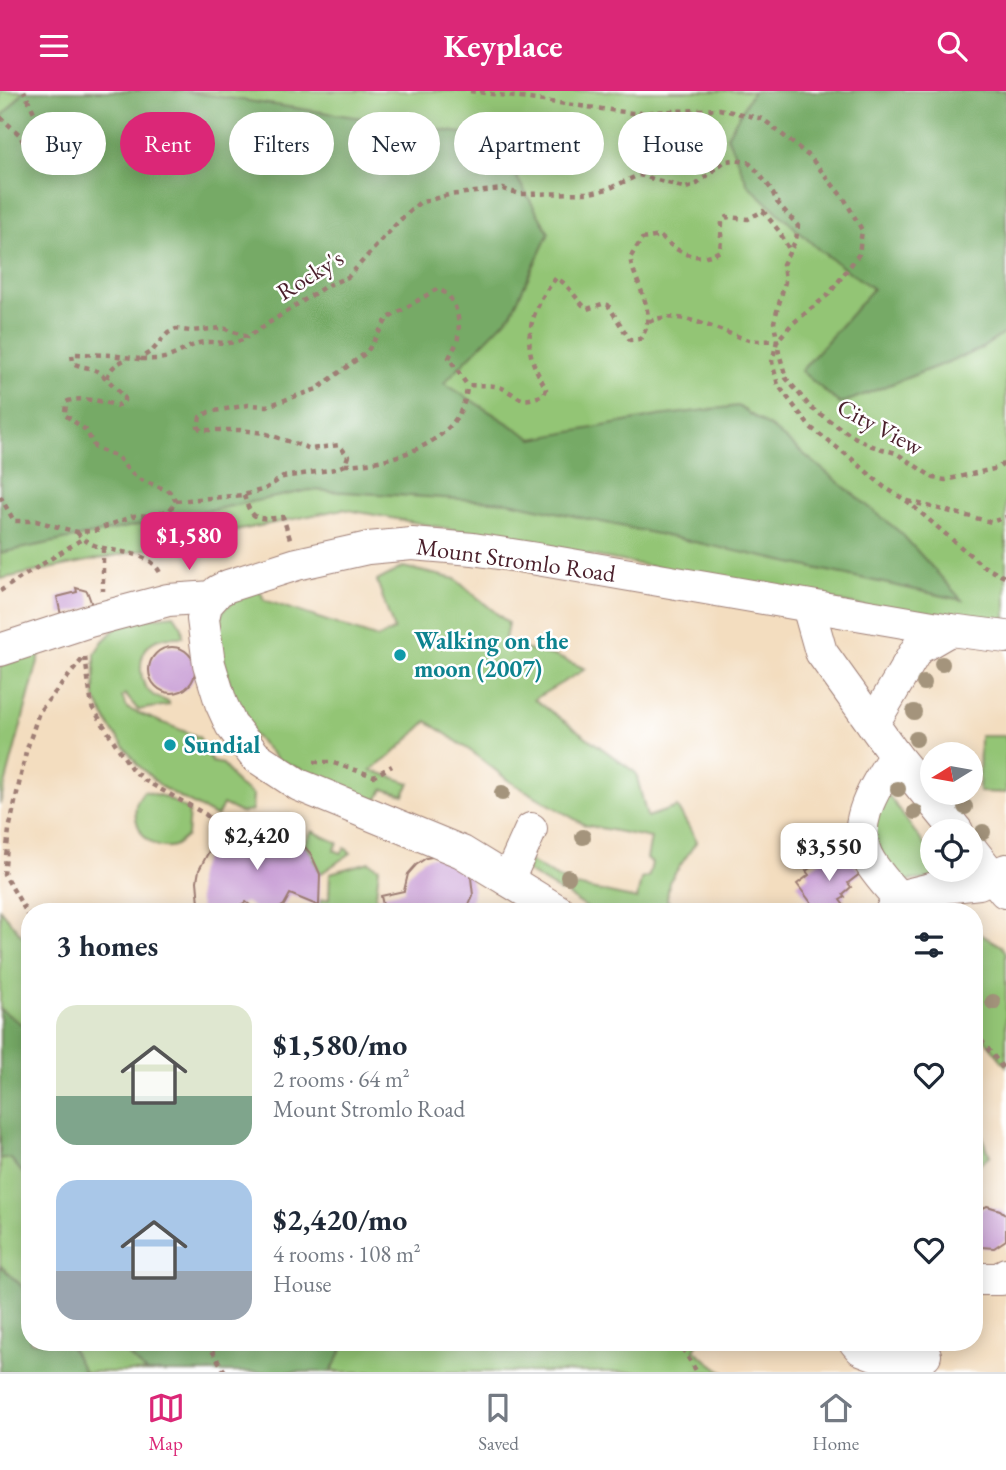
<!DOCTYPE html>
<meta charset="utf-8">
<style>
body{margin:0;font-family:"EB Garamond",serif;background:#f2f2f3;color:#1f2937;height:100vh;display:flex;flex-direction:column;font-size:26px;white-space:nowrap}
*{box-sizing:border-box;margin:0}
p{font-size:23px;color:#747a83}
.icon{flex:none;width:38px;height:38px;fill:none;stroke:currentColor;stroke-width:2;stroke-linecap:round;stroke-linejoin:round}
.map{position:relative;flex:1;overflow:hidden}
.details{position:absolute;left:21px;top:812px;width:962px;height:448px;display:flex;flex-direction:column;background:#fff;border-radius:28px;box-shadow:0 4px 18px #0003}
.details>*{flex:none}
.top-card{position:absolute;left:21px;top:21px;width:964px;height:63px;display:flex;gap:14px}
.needle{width:46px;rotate:259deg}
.tools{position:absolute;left:920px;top:651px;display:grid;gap:14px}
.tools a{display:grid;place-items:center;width:63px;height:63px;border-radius:50%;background:#fff;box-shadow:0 4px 18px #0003;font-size:35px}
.price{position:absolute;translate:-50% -60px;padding:0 16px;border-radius:14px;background:#fff;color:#222;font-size:23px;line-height:46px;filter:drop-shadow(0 2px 4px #0008)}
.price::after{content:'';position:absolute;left:50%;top:42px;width:21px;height:16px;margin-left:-10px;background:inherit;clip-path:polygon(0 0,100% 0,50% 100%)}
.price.current{background:#db2777;color:#fff}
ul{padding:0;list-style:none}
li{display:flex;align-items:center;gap:21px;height:175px;padding:0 35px}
li span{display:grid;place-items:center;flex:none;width:196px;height:140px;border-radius:21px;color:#555}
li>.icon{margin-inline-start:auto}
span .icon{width:84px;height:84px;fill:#fffc;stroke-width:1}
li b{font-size:30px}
h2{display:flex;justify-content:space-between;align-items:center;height:84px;padding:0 35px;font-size:30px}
.chip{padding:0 24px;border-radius:32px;background:#fff;box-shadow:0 4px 18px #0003;font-size:24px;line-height:63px}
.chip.current{background:#db2777;color:#fff}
header{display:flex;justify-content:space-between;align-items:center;height:91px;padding:0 35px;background:#db2777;color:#fff;font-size:32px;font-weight:700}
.menu{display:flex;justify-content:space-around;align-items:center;height:98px;border-top:2px solid #e0e1e3;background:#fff;font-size:19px;color:#747a83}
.menu a{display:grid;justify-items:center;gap:4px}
.menu .current{color:#db2777}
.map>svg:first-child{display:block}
.green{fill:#93c575;stroke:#6e7250;stroke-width:2}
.forest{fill:#76aa66;stroke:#606448;stroke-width:2}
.building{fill:#c79bd4}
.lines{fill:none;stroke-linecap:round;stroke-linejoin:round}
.minor-casing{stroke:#9e7e75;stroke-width:34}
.path{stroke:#9e7e75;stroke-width:4.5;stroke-dasharray:5 5;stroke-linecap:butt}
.minor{stroke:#fff;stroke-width:32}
.tree{fill:#a4947c}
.culture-dot{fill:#0f9aa8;stroke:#fff;stroke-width:2.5}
.labels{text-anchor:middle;stroke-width:5;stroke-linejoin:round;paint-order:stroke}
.street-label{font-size:24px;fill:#4a1f2b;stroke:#fff}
.culture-label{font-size:24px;font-weight:bold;fill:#0d838f;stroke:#fff;text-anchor:start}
</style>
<header><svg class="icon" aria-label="menu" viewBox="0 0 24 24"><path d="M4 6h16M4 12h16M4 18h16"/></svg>Keyplace<svg class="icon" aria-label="search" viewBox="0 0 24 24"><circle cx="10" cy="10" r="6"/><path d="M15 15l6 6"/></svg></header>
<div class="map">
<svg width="1006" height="1281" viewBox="0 0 1006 1281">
<rect width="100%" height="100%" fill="#fff"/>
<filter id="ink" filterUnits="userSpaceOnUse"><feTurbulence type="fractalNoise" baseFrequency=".0143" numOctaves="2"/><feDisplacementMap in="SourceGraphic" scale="14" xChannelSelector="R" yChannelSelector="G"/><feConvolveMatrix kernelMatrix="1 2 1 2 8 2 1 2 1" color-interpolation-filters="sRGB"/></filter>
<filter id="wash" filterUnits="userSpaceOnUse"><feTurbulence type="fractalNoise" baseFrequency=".00686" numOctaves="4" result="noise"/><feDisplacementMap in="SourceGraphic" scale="28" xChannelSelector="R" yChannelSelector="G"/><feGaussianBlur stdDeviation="1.57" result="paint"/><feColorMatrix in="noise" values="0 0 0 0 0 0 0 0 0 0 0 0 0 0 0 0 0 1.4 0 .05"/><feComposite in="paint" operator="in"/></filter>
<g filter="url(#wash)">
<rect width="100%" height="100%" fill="#f3ddbf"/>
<g class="green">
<path d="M 0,0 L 1006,0 L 1006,542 L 343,418 L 0,488 Z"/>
<path d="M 403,476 L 455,488 L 508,532 L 504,554 L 555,565 L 586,578 L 534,608 L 636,682 L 647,726 L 677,716 L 697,750 L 669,791 L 667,809 L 679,821 L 593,821 L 568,804 L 577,795 L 637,808 L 641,788 L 649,785 L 652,772 L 647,768 L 651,747 L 585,734 L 509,690 L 475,663 L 427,630 L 391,665 L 371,679 L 410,692 L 404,704 L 383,698 L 377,710 L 278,669 L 240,630 L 216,541 L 223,519 L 240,504 L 259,497 L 264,509 L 378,547 L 394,539 L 377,490 Z"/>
<path d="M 174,524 L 182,536 L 183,546 C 172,546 159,545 150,553 C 137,565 138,594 153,604 C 157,607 164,609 169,611 L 169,614 L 138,619 L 125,603 L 122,606 L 128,618 L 199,646 L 212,671 L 223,673 L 237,693 L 253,704 L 252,720 L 241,722 L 223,713 L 217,726 L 163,697 L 138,674 L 112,639 L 95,608 L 95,562 L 103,550 L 123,530 Z"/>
<path d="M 40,563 L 0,713 L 0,574 Z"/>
<path d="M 980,645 L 1006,645 L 1006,702 L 979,701 Z"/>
<path d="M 144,700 L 165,706 L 189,720 L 187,745 C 183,748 178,753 174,755 C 150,762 132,736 136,714 C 137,709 141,704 144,700 Z"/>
<path d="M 887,702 L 933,766 L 933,779 L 942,779 L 948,787 L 900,790 L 872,761 L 876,709 Z"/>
<path d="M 312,740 L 338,752 L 334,759 L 341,762 L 345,757 L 351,762 L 320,783 L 311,763 L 304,754 Z"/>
<path d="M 529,770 L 565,791 L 561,801 L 525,779 Z"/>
<path d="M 369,771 L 379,777 L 374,821 L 325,821 L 320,816 L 321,809 L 329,808 L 330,782 Z"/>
<path d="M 0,818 L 22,845 L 30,851 L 30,1251 L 698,1251 L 694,1259 L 723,1281 L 0,1281 Z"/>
<path d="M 975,840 L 1001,855 L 1006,861 L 1006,975 L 975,936 Z"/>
<path d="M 975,1025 L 990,1065 L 975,1077 Z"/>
</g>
<g class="forest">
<path d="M 24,0 L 182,0 L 494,47 L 549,142 L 511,223 L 444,292 L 533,348 L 658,325 L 738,315 L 773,338 L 901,442 L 962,509 L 509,411 L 310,399 L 0,462 L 0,28 Z"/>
<path d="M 753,0 L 1006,0 L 1006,241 L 979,259 L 840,313 L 801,280 L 873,198 L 819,159 L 748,94 L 727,45 Z"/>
<path d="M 0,918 L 30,939 L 30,1091 L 11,1068 L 0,1067 Z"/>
<path d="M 0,1174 L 30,1203 L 30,1251 L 68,1251 L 84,1281 L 0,1281 Z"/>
<path d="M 115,1251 L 346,1251 L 331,1281 L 146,1281 Z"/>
</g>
<g id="blocks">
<g class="building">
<path d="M 76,497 L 87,500 L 91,511 L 90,516 L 61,524 L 57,506 L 77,501 Z"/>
<circle cx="172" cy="579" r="23"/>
<path d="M 255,735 L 266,735 L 287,741 L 297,747 L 311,763 L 320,783 L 319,815 L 290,803 L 284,814 L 273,821 L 256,819 L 246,811 L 227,821 L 202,821 L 199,812 L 197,790 L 199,779 L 209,760 L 229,743 Z"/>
<path d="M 843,759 L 861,782 L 848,792 L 851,796 L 843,803 L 845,806 L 840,809 L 849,821 L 818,821 L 797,793 L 809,784 L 806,780 L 828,764 L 831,768 Z"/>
<path d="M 438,765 L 468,781 L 471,787 L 473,804 L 466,821 L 412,821 L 408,814 L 384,819 L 381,805 L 404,800 L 408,783 L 416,774 L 426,767 Z"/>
<path d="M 987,1115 L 1000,1119 L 1006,1124 L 1006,1149 L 994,1157 L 981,1156 L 975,1152 L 975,1121 Z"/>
</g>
</g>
</g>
<g filter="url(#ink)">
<use href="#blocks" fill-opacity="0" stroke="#9e7e75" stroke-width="2"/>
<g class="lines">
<defs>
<g id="minor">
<path d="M 808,515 L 821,561 L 895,664 L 957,740"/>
<path d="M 0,559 L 89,530 L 168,509 L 213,506"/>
<path d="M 873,633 L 917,558 L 950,539"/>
<path d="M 971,758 L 1005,801"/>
<path d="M 508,789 L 531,738"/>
<path d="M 898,806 L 935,797 L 979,792 L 1006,779"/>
<path d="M 560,821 L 462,761 L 299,694 L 255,665 L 231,634 L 221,612 L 209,573 L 203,528 L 206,514 L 218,500 L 228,495 L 297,473 L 368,457 L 412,453 L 473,458 L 537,468 L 950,539 L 1006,546"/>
<path d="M 891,821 L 898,806 C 888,795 878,784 870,771 C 847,735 876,695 895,664"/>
<path d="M 975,1188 L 1001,1188 L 1006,1183"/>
<path d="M 855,1251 L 861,1258 L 908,1276 L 925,1264"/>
</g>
</defs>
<use href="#minor" class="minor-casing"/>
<g class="path">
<path d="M 470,0 L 632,22 L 719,18 L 763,28 L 810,66 L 845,109 L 862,139 L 859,163 L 829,203 L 792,233 L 777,250 L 772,271 L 778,294 L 810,336 L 852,368 L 884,396 L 907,410 L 983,475 L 1006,487"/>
<path d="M 0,26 L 20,44 L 33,73 L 41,72 C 50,46 34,23 24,0"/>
<path d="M 649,231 C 677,216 722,242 749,249 C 758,251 768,249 777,250"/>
<path d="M 141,268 C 150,268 159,269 168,266 C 182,262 194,250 209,251 C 222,251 235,255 247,246"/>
<path d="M 107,287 C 110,277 118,271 128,268"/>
<path d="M 345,374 C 392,372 465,352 467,294"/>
<path d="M 244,404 C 251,430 258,429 283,426 L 291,451"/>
<path d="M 0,405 L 14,430 L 36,430 L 77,441 L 94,440 L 133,425 L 154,424 L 170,419 L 176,410 L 169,400 L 139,388 L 129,380 L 118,366 L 95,357 L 86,339 L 65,324 L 66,311 C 77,305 105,310 117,315 L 124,310 L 124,306 C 117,299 104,283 95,279 C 88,276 80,276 73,272 L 72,263 L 111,264 L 139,268 L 152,260 L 168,242 L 176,238 L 190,240 L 223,237 L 247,246 L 326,195 L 348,186 L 399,130 L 419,112 L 448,104 L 503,98 L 520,103 L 590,102 L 608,98 L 639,84 L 686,97 L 697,93 L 725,70 L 735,69 L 748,71 L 757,80 L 771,98 L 777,111 L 798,135 L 796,149 L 783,173 L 785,191 L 774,231 L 779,262 L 786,287 L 811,317 L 852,345 L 872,355 L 896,362 L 934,387 L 945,389 L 998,377 L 1006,371"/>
<path d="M 176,410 L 244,404 L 265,398 L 283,386 L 335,378 L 345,374 L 348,365 L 339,354 L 311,358 L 264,342 L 240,339 L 201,339 L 198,335 L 200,326 L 209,321 L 248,314 L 267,315 L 317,298 L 367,261 L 387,228 L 437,198 C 456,203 461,230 458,246 C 457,254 452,260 449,267 L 467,294 C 477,295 493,293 502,297 C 523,307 517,313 544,304 L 546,298 C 541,288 535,278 532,268 C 523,238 539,208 556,187 C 570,194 575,208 587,218 L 602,213 L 608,214 L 630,249 L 640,248 C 660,223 635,194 630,167 L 642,148 L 660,145 C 677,161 697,173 720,160 L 722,131 L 727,126 L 748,128 L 763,120 L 779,140 L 789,158"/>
<path d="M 908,410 L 991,431 L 1006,426"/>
<path d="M 77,441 C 96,469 148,451 161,484"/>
<path d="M 103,457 L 103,500"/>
<path d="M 0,500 L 82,448"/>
<path d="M 85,566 L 92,616 L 131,677 L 144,689 L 205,723 L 229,743"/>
<path d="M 314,671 L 330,671 L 374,685 L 392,675"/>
<path d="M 30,827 L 4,783 L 9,739 L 26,661 L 39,621 L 85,565"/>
<path d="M 975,941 L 1006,981"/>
<path d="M 207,1251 L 225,1281"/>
<path d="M 675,1251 L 682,1257 L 697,1281"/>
</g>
<use href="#minor" class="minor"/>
</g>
<g class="tree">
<circle cx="942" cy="573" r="8"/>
<circle cx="924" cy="592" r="8"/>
<circle cx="914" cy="621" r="8"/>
<circle cx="916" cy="648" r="8"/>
<circle cx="898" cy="698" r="8"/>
<circle cx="502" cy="702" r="8"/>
<circle cx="965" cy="716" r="8"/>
<circle cx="915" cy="721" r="8"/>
<circle cx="983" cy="741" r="8"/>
<circle cx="583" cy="746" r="8"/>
<circle cx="568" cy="786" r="8"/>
<circle cx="993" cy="911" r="8"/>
</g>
</g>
<g class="culture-dot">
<circle cx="400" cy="564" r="7"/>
<circle cx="170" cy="654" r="7"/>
</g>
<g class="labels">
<g class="street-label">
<text transform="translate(310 184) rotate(-32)" y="8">Rocky's</text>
<text transform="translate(880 336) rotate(28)" y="8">City View</text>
<text transform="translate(516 469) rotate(8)" y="8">Mount Stromlo Road</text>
</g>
<g class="culture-label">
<text x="414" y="558">Walking on the<tspan x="414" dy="28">moon (2007)</tspan></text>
<text x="184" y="662">Sundial</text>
</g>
</g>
</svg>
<div class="tools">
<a><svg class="needle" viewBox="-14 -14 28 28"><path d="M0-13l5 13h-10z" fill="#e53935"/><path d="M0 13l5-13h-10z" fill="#747a83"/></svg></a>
<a><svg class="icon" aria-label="locate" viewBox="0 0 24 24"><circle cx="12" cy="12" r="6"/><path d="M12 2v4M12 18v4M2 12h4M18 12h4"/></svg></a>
</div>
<b class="price current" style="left:189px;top:481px">$1,580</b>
<b class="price" style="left:257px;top:781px">$2,420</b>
<b class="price" style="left:829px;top:792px">$3,550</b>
<div class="top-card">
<a class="chip">Buy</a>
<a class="chip current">Rent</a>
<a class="chip">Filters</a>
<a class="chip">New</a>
<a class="chip">Apartment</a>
<a class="chip">House</a>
</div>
<section class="details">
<h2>3 homes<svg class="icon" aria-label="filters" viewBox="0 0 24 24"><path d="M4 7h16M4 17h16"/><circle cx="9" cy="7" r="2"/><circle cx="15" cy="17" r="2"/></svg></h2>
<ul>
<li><span style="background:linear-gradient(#dfe7d0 65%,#7fa58c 0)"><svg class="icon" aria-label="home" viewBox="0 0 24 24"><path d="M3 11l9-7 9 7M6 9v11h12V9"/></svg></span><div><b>$1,580/mo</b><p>2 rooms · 64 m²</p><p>Mount Stromlo Road</p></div><svg class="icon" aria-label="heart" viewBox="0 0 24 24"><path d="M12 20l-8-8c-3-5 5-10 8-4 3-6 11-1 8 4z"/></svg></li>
<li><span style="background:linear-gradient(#a9c7e8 65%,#9aa5b1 0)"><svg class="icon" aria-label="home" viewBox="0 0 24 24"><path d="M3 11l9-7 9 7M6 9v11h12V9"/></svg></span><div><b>$2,420/mo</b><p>4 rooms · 108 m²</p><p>House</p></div><svg class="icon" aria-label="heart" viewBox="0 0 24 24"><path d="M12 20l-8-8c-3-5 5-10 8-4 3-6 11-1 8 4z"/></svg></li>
</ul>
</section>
</div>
<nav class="menu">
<a class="current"><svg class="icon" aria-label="map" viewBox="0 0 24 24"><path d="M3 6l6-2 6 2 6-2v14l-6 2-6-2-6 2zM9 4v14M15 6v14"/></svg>Map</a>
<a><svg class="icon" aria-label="saved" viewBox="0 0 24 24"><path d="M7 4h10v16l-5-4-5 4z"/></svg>Saved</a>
<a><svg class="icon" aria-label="home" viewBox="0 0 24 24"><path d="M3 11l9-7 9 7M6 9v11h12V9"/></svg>Home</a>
</nav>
